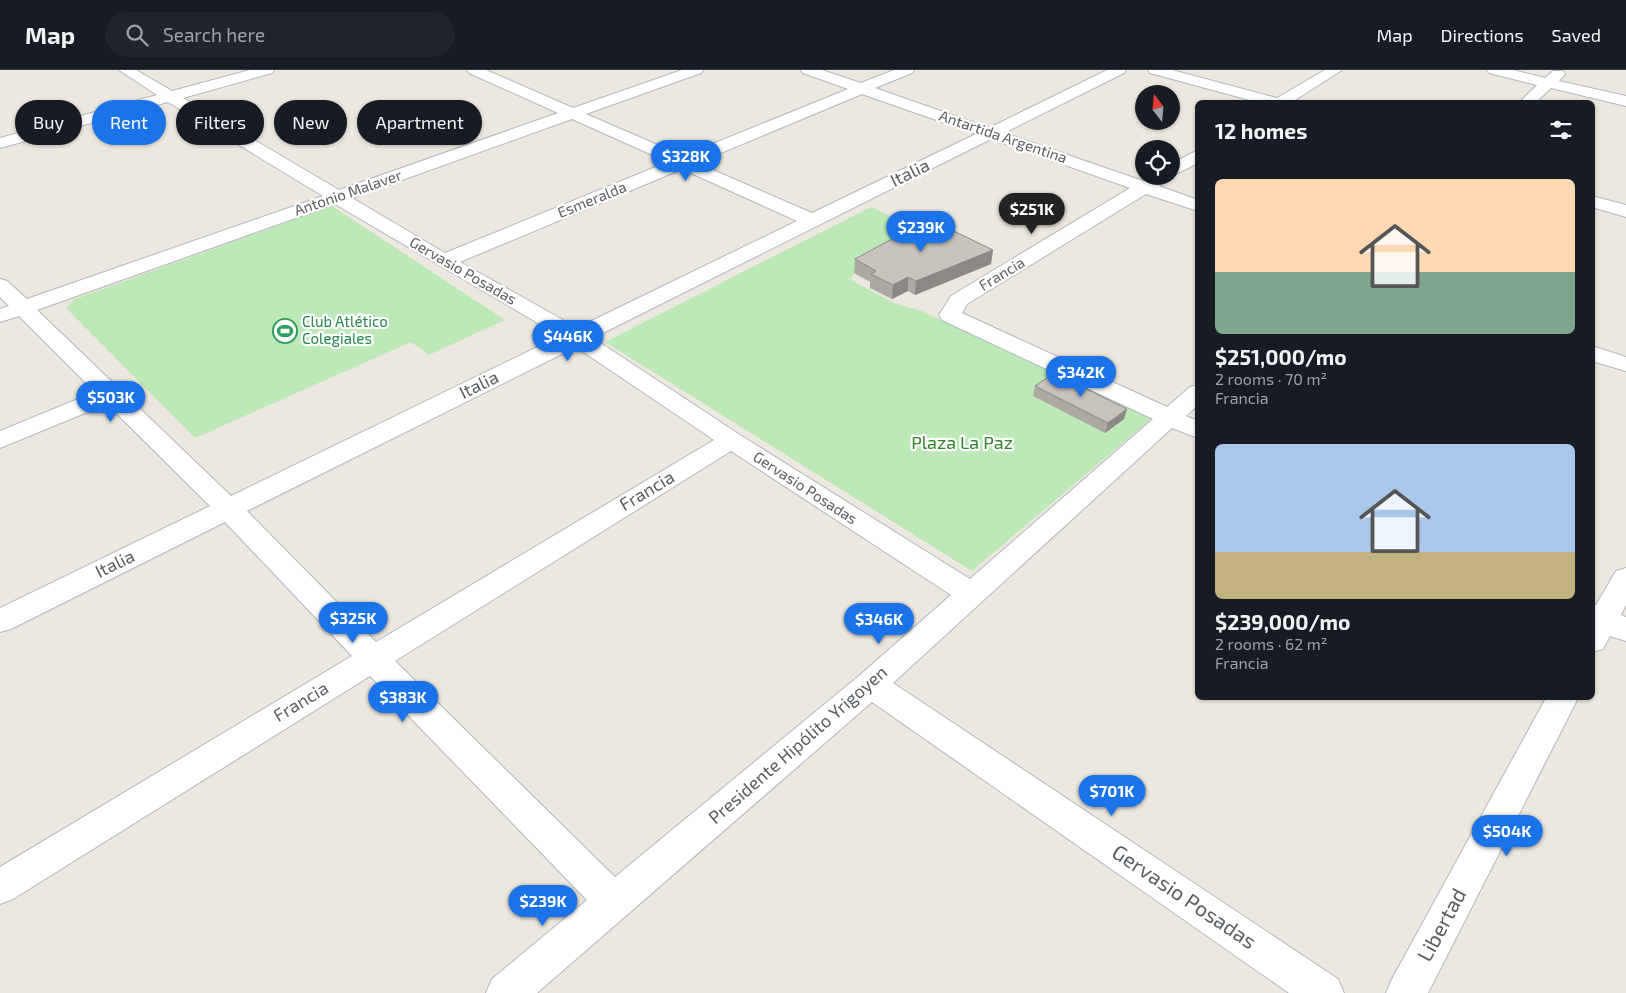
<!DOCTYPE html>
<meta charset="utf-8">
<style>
body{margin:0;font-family:"Exo 2",sans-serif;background:#20242c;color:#f1f3f6;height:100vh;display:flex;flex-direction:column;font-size:19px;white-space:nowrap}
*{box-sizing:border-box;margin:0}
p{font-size:16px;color:#9ea1a6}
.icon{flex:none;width:28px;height:28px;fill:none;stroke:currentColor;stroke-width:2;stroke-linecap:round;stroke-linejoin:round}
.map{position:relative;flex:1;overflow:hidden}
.side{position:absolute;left:1195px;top:30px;width:400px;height:600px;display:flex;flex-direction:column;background:#171b24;border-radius:8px;box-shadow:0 1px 4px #0004}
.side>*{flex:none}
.hud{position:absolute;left:15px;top:30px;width:475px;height:45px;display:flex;gap:10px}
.needle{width:32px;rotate:344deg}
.tools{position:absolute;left:1135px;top:15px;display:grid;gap:10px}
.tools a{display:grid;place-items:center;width:45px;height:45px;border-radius:50%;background:#171b24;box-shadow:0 1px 4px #0004;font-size:25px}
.price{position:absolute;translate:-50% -42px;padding:0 11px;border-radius:18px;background:#1a73e8;color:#fff;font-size:16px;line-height:32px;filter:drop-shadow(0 1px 2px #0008)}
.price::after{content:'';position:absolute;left:50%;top:30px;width:15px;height:11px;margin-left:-8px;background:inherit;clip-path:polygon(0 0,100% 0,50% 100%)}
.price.selected{background:#222;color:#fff}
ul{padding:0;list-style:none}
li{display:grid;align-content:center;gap:10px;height:265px;padding:0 20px}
li span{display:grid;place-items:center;height:155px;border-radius:8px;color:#555}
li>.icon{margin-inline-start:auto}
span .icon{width:90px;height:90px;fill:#fffc;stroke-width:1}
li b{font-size:21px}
h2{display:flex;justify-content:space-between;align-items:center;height:60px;padding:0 20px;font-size:21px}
.chip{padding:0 18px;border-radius:22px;background:#171b24;box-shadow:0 1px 4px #0004;font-size:18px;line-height:45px}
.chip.selected{background:#1a73e8;color:#fff}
header{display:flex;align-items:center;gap:30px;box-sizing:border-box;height:70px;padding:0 25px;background:#171b24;border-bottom:1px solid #363941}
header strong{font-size:24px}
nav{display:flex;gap:28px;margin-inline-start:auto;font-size:18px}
.search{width:350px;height:45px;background:#20242c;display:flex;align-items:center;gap:12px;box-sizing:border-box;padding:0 18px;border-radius:28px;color:#9ea1a6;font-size:19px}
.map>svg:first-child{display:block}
.green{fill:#bde8b8}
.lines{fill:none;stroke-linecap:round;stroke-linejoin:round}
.minor-casing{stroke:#b2b7bc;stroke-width:2}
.minor{fill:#fff;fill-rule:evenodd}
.wall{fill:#aca8a2}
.shaded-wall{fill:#8c8884}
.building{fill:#c8c3bc;stroke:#8c8884}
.labels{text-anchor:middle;stroke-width:4.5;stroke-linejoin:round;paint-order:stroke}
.far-street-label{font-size:15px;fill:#585d62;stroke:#fff}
.far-leisure-label{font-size:15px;fill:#27864d;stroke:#fff;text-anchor:start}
.street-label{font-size:18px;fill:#585d62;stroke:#fff}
.park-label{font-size:18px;fill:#31862c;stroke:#fff}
.near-street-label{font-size:21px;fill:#585d62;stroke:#fff}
</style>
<header>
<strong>Map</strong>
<div class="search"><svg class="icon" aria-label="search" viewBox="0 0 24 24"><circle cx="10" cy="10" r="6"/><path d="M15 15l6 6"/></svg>Search here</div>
<nav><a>Map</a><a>Directions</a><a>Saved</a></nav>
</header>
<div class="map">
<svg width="1626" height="923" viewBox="0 0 1626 923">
<rect width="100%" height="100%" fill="#ede8df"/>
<g class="green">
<path d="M 332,136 L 505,250 L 429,285 L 411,272 L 195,368 L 66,238 L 75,229 Z"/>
<path d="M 871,137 L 920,160 L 856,199 L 851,210 L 896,234 L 922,241 L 1152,348 L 972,501 L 605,272 Z"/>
</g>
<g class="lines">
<defs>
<g id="minor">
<path d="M 119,0 L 136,0 L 172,21 L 250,0 L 274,0 L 272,3 L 183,28 L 339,120 L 558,43 L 469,3 L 467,0 L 486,0 L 573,38 L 682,0 L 703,0 L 701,3 L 586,44 L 683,86 L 848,19 L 803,3 L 801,0 L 822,0 L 861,13 L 894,0 L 914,0 L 912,3 L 875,18 L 989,58 L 1107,0 L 1126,0 L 1124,3 L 1004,63 L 1143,111 L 1150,106 L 1171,106 L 1171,94 L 1198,80 L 1198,93 L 1172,106 L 1159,116 L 1198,130 L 1198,141 L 1146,124 L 967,234 L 962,243 L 1167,337 L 1190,317 L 1198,315 L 1198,335 L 1186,346 L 1198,351 L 1198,368 L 1172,358 L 893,613 L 1338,909 L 1344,923 L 1289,923 L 872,632 L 537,923 L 486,923 L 492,909 L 587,830 L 370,606 L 13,829 L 0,834 L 0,797 L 352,586 L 225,452 L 11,559 L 0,562 L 0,538 L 210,436 L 107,334 L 0,378 L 0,361 L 95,322 L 19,246 L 0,252 L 0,239 L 9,236 L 0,227 L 0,209 L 7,211 L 27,229 L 323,126 L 168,32 L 0,78 L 0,68 L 157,25 ZM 862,24 L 976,64 L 812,143 L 697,93 ZM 572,49 L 668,92 L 445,183 L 352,128 ZM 991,69 L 1130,118 L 951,226 L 939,245 L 942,250 L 1153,349 L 970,509 L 740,365 L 593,268 ZM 682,99 L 797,151 L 577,258 L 460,192 ZM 335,134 L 560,266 L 231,426 L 37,240 ZM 576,277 L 714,370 L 376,572 L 247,441 ZM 731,381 L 951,525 L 860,605 L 615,807 L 395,591 Z"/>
<path d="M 1148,0 L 1172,0 L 1277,28 L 1325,0 L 1342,0 L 1292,32 L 1257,32 L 1150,3 Z"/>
<path d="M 1487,0 L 1513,0 L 1545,8 L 1553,1 L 1563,1 L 1565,4 L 1559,11 L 1626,26 L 1626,36 L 1551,18 L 1536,32 L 1520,32 L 1537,15 L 1489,3 Z"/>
<path d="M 1592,126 L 1626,135 L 1626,147 L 1592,137 Z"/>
<path d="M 1592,276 L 1626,287 L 1626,301 L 1592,291 Z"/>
<path d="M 1626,498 L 1626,535 L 1621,545 L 1626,547 L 1626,571 L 1610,566 L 1603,579 L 1592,582 L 1592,534 L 1596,535 L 1616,501 Z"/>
<path d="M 1546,628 L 1578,628 L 1428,923 L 1386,923 L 1392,909 Z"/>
</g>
</defs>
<use href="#minor" class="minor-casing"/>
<use href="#minor" class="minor"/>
</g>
<g class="wall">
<path d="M 993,180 L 991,194 L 915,225 L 908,221 L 892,229 L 870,218 L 870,212 L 854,203 L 855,189 Z"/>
<path d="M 1035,316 L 1124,349 L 1105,363 L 1033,326 Z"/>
</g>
<g class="shaded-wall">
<path d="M 993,180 L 991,194 L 915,225 L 916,211 Z"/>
<path d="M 908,207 L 908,221 L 892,229 L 893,215 Z"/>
<path d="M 1127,339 L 1124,349 L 1105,363 L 1108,353 Z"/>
</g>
<g class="building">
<path d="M 929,149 L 993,180 L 916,211 L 908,207 L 893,215 L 871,204 L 876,201 L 855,189 Z"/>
<path d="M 1054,303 L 1127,339 L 1108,353 L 1035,316 Z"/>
</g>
<defs>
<symbol id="stadium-ring" viewBox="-11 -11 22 22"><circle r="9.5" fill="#fff" stroke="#2e9e5b" stroke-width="1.5"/><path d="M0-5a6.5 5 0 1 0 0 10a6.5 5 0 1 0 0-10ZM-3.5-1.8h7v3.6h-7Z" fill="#2e9e5b"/></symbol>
</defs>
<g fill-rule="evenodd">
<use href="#stadium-ring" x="271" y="247" width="28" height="28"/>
</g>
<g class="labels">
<g class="far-street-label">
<text transform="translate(1003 67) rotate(19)" y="5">Antartida Argentina</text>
<text transform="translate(348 123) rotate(-19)" y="5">Antonio Malaver</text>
<text transform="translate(592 130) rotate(-22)" y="5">Esmeralda</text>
<text transform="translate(463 201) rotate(30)" y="5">Gervasio Posadas</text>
<text transform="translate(1002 204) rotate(-31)" y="5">Francia</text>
<text transform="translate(805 418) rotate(33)" y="5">Gervasio Posadas</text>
</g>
<g class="far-leisure-label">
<text x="302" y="257">Club Atlético<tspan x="302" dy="17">Colegiales</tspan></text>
</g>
<g class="street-label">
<text transform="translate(910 103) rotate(-26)" y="6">Italia</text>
<text transform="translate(479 315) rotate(-26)" y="6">Italia</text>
<text transform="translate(647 421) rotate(-31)" y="6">Francia</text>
<text transform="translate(115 494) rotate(-26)" y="6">Italia</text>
<text transform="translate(301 632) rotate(-31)" y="6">Francia</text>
<text transform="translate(798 675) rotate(-41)" y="6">Presidente Hipólito Yrigoyen</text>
</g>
<g class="park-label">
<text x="962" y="379">Plaza La Paz</text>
</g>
<g class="near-street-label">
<text transform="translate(1184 827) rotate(34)" y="7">Gervasio Posadas</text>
<text transform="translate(1442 855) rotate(-62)" y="7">Libertad</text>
</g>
</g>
</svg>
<div class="tools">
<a><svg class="needle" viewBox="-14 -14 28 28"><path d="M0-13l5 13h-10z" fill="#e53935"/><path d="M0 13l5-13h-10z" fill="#9ea1a6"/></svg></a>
<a><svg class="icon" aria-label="locate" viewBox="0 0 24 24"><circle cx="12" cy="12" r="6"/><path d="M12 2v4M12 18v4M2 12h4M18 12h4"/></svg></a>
</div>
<b class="price" style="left:686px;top:112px">$328K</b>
<b class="price selected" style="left:1032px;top:165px">$251K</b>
<b class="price" style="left:921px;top:183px">$239K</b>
<b class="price" style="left:568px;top:292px">$446K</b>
<b class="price" style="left:1081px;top:328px">$342K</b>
<b class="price" style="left:111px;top:353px">$503K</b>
<b class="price" style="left:353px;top:574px">$325K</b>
<b class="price" style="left:879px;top:575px">$346K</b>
<b class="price" style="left:403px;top:653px">$383K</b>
<b class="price" style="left:1112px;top:747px">$701K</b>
<b class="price" style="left:1507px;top:787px">$504K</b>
<b class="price" style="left:543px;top:857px">$239K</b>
<div class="hud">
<a class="chip">Buy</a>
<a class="chip selected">Rent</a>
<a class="chip">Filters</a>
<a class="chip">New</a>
<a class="chip">Apartment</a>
</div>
<section class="side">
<h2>12 homes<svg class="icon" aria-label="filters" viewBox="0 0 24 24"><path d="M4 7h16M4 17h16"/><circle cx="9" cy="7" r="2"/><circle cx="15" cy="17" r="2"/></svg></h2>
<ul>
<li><span style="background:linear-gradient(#ffd9b3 60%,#7fa58c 0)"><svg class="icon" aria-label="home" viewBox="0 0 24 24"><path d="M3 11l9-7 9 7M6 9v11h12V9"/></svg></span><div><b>$251,000/mo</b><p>2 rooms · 70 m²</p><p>Francia</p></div></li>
<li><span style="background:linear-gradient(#a9c7e8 70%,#c2b280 0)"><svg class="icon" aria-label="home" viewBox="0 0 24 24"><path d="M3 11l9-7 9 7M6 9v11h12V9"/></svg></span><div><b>$239,000/mo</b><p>2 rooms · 62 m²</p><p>Francia</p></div></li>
</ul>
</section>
</div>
